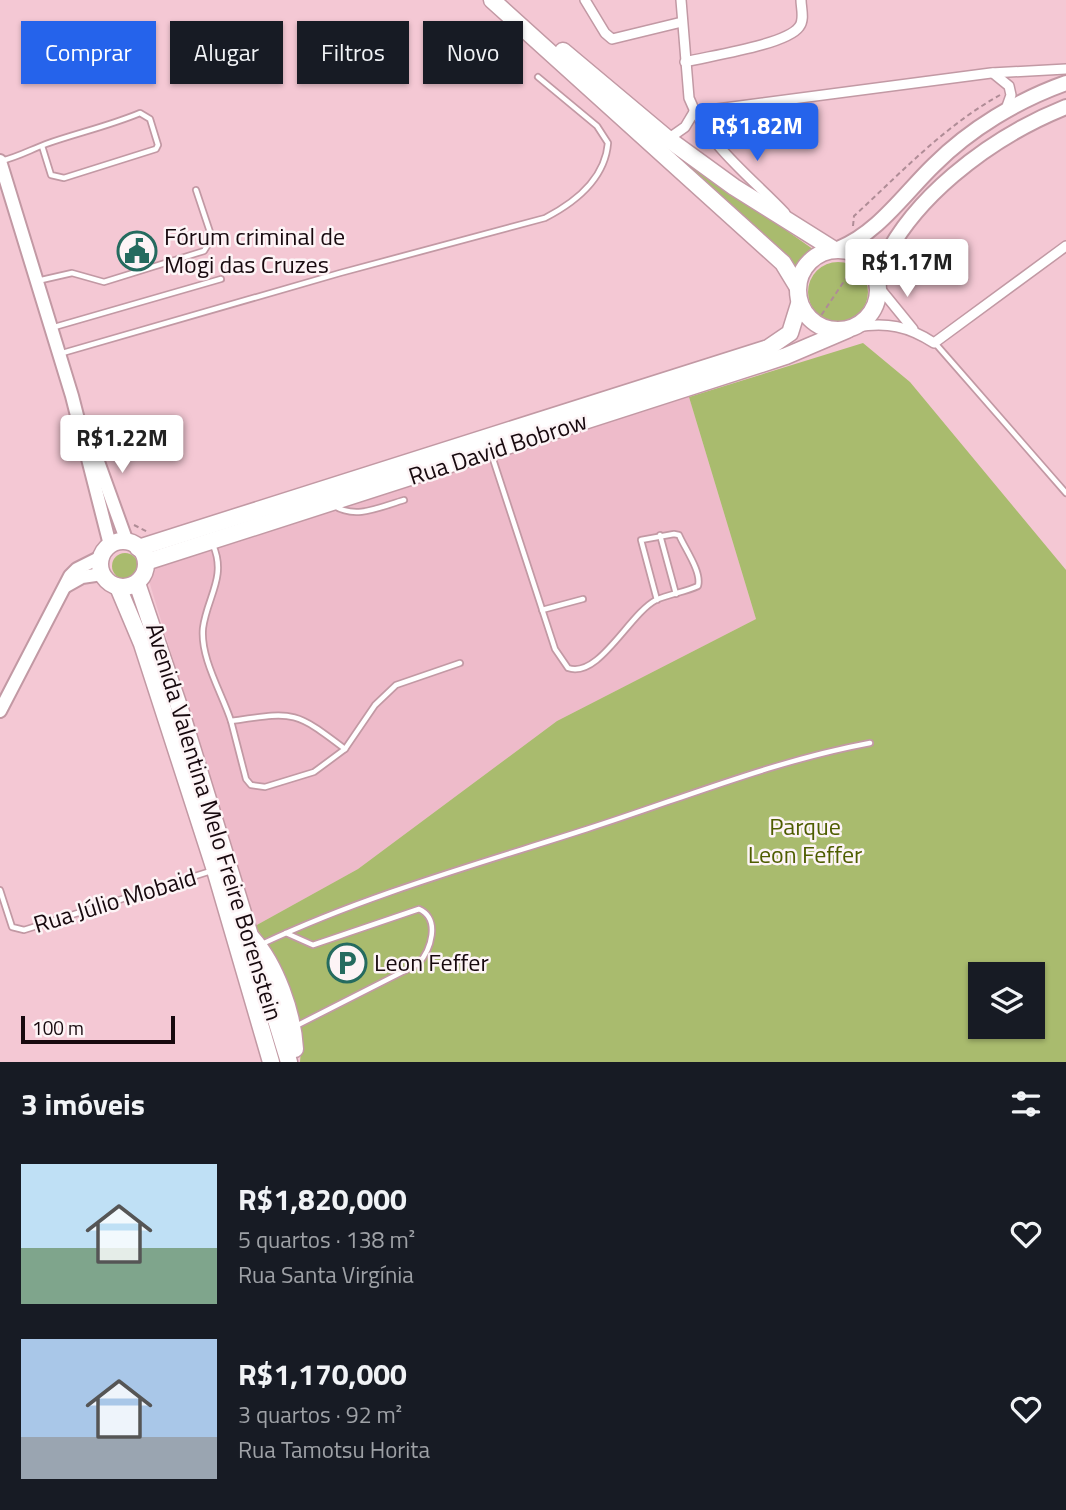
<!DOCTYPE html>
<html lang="pt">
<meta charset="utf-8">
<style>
body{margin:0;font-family:"Titillium Web",sans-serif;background:#242831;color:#f1f3f6;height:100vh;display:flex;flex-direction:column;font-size:26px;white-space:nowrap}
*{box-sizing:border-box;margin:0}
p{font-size:23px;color:#9ea1a6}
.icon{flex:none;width:38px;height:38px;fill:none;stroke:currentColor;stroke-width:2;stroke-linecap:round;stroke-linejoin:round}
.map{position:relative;height:1062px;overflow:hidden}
.drawer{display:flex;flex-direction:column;background:#171b24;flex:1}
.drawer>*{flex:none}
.hud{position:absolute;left:21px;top:21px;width:700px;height:63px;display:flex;gap:14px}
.buttons{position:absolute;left:968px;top:962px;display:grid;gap:14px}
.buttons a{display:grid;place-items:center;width:77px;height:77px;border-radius:0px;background:#171b24;box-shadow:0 2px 5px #0004;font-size:35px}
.scale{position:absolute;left:21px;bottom:18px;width:154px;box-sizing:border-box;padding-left:7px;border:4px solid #17090e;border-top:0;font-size:19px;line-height:24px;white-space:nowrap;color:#17090e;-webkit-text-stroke:5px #fdf4f6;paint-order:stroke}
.price{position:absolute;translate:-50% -60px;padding:0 16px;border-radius:7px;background:#fff;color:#222;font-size:23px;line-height:46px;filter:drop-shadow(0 2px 4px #0008)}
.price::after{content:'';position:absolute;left:50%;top:42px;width:21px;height:16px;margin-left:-10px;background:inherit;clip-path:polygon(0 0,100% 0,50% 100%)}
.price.selected{background:#2563eb;color:#fff}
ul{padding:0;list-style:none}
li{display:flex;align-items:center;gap:21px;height:175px;padding:0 21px}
li span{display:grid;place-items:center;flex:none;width:196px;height:140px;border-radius:0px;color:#555}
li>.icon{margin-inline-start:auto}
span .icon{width:84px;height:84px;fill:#fffc;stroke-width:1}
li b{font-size:30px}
h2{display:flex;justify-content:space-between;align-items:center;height:84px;padding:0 21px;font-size:30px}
.chip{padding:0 24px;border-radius:0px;background:#171b24;box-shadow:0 2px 5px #0004;font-size:24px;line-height:63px}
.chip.selected{background:#2563eb;color:#fff}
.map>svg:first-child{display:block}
.built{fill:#eebbca}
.green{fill:#a9bb6e;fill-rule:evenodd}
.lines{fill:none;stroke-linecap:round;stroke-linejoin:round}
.lane-casing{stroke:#c299a4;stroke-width:8}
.street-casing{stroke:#c299a4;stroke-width:12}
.secondary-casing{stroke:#c299a4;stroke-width:16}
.primary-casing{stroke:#c299a4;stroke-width:18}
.highway-casing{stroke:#c299a4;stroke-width:19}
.path{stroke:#af8c96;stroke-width:2;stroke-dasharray:5 3.5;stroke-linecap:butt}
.lane{stroke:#fff;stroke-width:4.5}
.street{stroke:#fff;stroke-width:9}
.secondary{stroke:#fff;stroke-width:12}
.primary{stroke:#fff;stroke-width:14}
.highway{stroke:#fff;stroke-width:16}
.labels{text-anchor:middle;stroke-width:5;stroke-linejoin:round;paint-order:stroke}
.poi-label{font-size:24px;fill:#17090e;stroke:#fdf4f6;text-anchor:start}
.street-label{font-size:24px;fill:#17090e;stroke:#fdf4f6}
.park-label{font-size:24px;fill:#4e5d00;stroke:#fdf4f6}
</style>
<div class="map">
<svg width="1066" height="1062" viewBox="0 0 1066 1062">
<rect width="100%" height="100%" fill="#f4c8d4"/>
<path class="built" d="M 689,397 L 756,619 L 557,721 L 358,869 L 255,926 L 149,581 L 154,566 Z"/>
<g class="green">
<path d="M 669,148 L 817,252 L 798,272 L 665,151 Z"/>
<circle cx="838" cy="292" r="30"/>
<path d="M 863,343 L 910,382 L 1066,570 L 1066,1062 L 300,1062 C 305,1015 282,963 255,926 L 358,869 L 557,721 L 756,619 L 689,397 ZM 980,975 L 1032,975 L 1032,1027 L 980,1027 Z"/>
<circle cx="125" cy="566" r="13"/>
</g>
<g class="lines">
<defs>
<g id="lane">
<path d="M 1,161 C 18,157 30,150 46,144 C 77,133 109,126 140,113 L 150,119 L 158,145 L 156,149 L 64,178 L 51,175 L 42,146"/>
<path d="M 37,281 L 72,273 L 104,282 L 204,251 L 212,238 L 196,190"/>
<path d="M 51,328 L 221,279"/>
<path d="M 935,343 L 1066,493"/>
<path d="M 59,354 L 340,273 L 545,218 C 574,203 605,179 608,143 L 597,126 L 538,77"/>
<path d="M 491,453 L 555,649 L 568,668 C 599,679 629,614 656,600 C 669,594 685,592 698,586 C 702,572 685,549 679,535 L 674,534 L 641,540 L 657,600"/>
<path d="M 333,505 C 355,520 380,507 404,500"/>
<path d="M 660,535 L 676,594"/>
<path d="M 213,545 C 227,577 207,597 203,628 C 200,658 222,693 231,721 C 236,740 241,760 246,779 L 251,785 L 265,787 L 314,772 L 345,749 L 375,705 L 396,685 L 460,663"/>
<path d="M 542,610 L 583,599"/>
<path d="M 231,721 C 294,712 294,710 345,749"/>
<path d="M 0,890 L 12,927 L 24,930 L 211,871"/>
<path d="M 286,933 L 313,945 L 419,909 C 441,919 431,950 418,964 L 294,1027"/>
<path d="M 262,944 C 366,895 478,864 587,829 C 681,799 773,761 870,743"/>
</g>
<g id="street">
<path d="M 585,0 L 605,33 L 612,39 L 682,22"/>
<path d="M 681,0 L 689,98 C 707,145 752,178 785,213"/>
<path d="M 685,62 C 708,56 786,45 799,27 C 805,20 801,8 801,0"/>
<path d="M 993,73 L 1009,86 L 1011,95 L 1006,109"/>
<path d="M 694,112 L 991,73 L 1066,69"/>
<path d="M 668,139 L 685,127 L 694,112"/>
<path d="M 878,286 L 913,329"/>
<path d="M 856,327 C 887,322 908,326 934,343 L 1066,246"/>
</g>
<g id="secondary">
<path d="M 0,161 L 72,396 L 110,545"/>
<path d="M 81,429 L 92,445 L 127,542"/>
<path d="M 66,586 L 82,577 L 102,574"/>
<path d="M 0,711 L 70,576 L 77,569 L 101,557"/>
</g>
<g id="primary">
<path d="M 838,249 C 878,233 904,194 934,165 C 970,129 1018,100 1066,83"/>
<path d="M 876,279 C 904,201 991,137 1066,107"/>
</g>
<g id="highway">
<path d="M 492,0 L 783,263 L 797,286"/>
<path d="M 563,51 L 668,139 L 734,187 L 833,249"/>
<circle cx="838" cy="290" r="40"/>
<circle cx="123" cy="564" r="23"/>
<path d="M 138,548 L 768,348 L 790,333 L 799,304"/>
<path d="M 146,562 L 786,356 L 847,330"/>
<path d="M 137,583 L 182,715 L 289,1062"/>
<path d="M 118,587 L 142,644 L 215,870 L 271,1062"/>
<path d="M 252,938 C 276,965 293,1013 295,1049"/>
</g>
</defs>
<use href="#lane" class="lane-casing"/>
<use href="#street" class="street-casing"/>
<use href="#secondary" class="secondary-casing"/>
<use href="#primary" class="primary-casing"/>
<use href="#highway" class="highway-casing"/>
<g class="path">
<path d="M 853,226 L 854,216 C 901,173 943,127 1000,95"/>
<path d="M 812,329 L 865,250"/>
<path d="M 134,525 L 148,532"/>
</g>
<use href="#lane" class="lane"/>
<use href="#street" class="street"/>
<use href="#secondary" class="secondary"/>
<use href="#primary" class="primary"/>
<use href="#highway" class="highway"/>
</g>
<defs>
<symbol id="civic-ring" viewBox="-11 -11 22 22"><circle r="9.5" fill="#fdf4f6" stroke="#256b5f" stroke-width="1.5"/><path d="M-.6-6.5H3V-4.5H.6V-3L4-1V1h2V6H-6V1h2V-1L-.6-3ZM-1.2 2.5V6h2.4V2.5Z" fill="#256b5f"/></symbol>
<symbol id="parking-ring" viewBox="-11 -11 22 22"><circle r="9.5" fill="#fdf4f6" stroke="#256b5f" stroke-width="1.5"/><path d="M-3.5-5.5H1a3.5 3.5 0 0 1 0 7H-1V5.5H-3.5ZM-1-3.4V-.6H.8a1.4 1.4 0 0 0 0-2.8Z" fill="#256b5f"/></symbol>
</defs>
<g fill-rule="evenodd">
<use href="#civic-ring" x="115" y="229" width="44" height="44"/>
<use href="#parking-ring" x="325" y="941" width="44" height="44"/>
</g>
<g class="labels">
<g class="poi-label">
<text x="164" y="245">Fórum criminal de<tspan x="164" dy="28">Mogi das Cruzes</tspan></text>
<text x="374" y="971">Leon Feffer</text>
</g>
<g class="street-label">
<text transform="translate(498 449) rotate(-18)" y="8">Rua David Bobrow</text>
<text transform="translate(214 822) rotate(73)" y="8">Avenida Valentina Melo Freire Borenstein</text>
<text transform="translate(115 901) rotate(-17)" y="8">Rua Júlio Mobaid</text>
</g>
<g class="park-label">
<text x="805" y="835">Parque<tspan x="805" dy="28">Leon Feffer</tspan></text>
</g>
</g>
</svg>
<div class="buttons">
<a><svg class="icon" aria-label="layers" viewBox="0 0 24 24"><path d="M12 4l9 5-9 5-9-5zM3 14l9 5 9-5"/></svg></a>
</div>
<div class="scale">100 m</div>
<b class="price selected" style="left:757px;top:163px">R$1.82M</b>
<b class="price" style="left:907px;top:299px">R$1.17M</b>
<b class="price" style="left:122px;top:475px">R$1.22M</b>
<div class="hud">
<a class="chip selected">Comprar</a>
<a class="chip">Alugar</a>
<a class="chip">Filtros</a>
<a class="chip">Novo</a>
</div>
</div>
<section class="drawer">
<h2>3 imóveis<svg class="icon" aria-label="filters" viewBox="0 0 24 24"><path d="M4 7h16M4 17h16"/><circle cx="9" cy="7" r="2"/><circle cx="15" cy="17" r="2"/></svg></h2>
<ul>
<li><span style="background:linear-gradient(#bfe0f5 60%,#7fa58c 0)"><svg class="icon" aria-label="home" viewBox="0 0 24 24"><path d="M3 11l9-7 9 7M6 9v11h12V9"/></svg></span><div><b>R$1,820,000</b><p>5 quartos · 138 m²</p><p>Rua Santa Virgínia</p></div><svg class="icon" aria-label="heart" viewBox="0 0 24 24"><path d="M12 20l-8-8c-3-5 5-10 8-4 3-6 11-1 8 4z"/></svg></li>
<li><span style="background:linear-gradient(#a9c7e8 70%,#9aa5b1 0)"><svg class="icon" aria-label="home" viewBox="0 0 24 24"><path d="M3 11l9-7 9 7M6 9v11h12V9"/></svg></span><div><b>R$1,170,000</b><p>3 quartos · 92 m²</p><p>Rua Tamotsu Horita</p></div><svg class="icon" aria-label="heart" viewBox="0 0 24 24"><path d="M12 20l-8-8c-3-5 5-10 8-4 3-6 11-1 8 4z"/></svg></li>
</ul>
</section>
